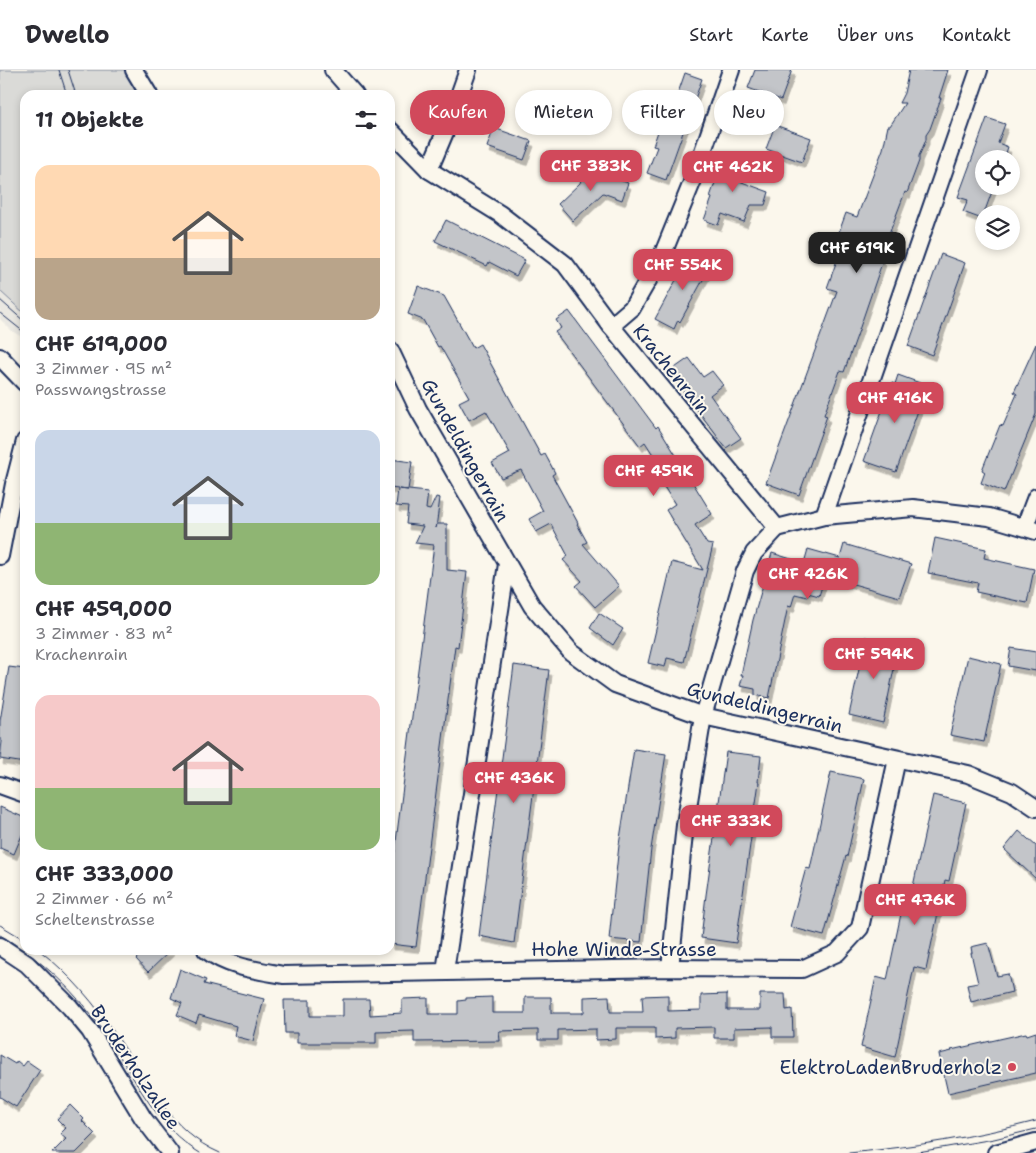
<!DOCTYPE html>
<html lang="de">
<meta charset="utf-8">
<style>
body{margin:0;font-family:"Shantell Sans",sans-serif;background:#f7f7f7;color:#2b2b33;height:100vh;display:flex;flex-direction:column;font-size:19px;white-space:nowrap}
*{box-sizing:border-box;margin:0}
p{font-size:16px;color:#7c7c81}
.icon{flex:none;width:28px;height:28px;fill:none;stroke:currentColor;stroke-width:2;stroke-linecap:round;stroke-linejoin:round}
.map{position:relative;flex:1;overflow:hidden}
.details{position:absolute;left:20px;top:20px;width:375px;height:865px;display:flex;flex-direction:column;background:#fff;border-radius:15px;box-shadow:0 2px 8px #0003}
.details>*{flex:none}
.hud{position:absolute;left:410px;top:20px;width:475px;height:45px;display:flex;gap:10px}
.fabs{position:absolute;left:975px;top:80px;display:grid;gap:10px}
.fabs a{display:grid;place-items:center;width:45px;height:45px;border-radius:50%;background:#fff;box-shadow:0 2px 8px #0003;font-size:25px}
.price{position:absolute;translate:-50% -42px;padding:0 11px;border-radius:10px;background:#d1495b;color:#fff;font-size:16px;line-height:32px;filter:drop-shadow(0 1px 2px #0008)}
.price::after{content:'';position:absolute;left:50%;top:30px;width:15px;height:11px;margin-left:-8px;background:inherit;clip-path:polygon(0 0,100% 0,50% 100%)}
.price.selected{background:#222;color:#fff}
ul{padding:0;list-style:none}
li{display:grid;align-content:center;gap:10px;height:265px;padding:0 15px}
li span{display:grid;place-items:center;height:155px;border-radius:15px;color:#555}
li>.icon{margin-inline-start:auto}
span .icon{width:90px;height:90px;fill:#fffc;stroke-width:1}
li b{font-size:21px}
h2{display:flex;justify-content:space-between;align-items:center;height:60px;padding:0 15px;font-size:21px}
.chip{padding:0 18px;border-radius:22px;background:#fff;box-shadow:0 2px 8px #0003;font-size:18px;line-height:45px}
.chip.selected{background:#d1495b;color:#fff}
header{display:flex;align-items:center;gap:30px;box-sizing:border-box;height:70px;padding:0 25px;background:#fff;border-bottom:1px solid #e1e1e2}
header strong{font-size:24px}
nav{display:flex;gap:28px;margin-inline-start:auto;font-size:18px}
.map>svg:first-child{display:block}
.built{fill:#eae8e2}
.green{fill:#dadad7;stroke:#7a849a}
.building{fill:#c3c5c9;stroke:#1b2f5e;filter:url(#shadow)}
.lines{fill:none;stroke-linecap:round;stroke-linejoin:round}
.minor-casing{stroke:#1b2f5e;stroke-width:20}
.minor{stroke:#fbf7ec;stroke-width:16}
.tram{stroke:#1b2f5e;stroke-width:1}
.poi-dot{fill:#d1495b;stroke:#fbf7ec;stroke-width:2}
.labels{text-anchor:middle;stroke-width:4;stroke-linejoin:round;paint-order:stroke}
.street-label{font-size:19px;fill:#1b2f5e;stroke:#fbf7ec}
.poi-label{font-size:19px;fill:#1b2f5e;stroke:#fbf7ec;text-anchor:end}
</style>
<header>
<strong>Dwello</strong>
<nav><a>Start</a><a>Karte</a><a>Über uns</a><a>Kontakt</a></nav>
</header>
<div class="map">
<svg width="1036" height="1083" viewBox="0 0 1036 1083">
<defs>
<filter id="shadow"><feDropShadow dx="3" dy="5.5" stdDeviation="0" flood-color="#0004"/></filter>
</defs>
<rect width="100%" height="100%" fill="#fbf7ec"/>
<filter id="ink" filterUnits="userSpaceOnUse"><feTurbulence type="fractalNoise" baseFrequency=".02" numOctaves="2"/><feDisplacementMap in="SourceGraphic" scale="10" xChannelSelector="R" yChannelSelector="G"/><feConvolveMatrix kernelMatrix="1 2 1 2 8 2 1 2 1" color-interpolation-filters="sRGB"/></filter>
<g filter="url(#ink)">
<path class="built" d="M 0,221 L 25,244 L 25,269 L 12,261 L 0,249 Z"/>
<path class="green" d="M 0,0 L 134,0 L 149,25 L 25,25 L 25,244 L 0,221 Z"/>
<g class="building">
<path d="M 755,0 L 792,0 L 781,30 L 748,18 Z"/>
<path d="M 909,0 L 948,0 L 939,28 L 941,28 L 930,59 L 926,65 L 926,70 L 919,86 L 919,91 L 907,123 L 905,122 L 891,159 L 881,189 L 883,190 L 858,263 L 844,302 L 840,301 L 824,345 L 827,346 L 799,425 L 766,413 L 837,221 L 827,218 L 842,176 L 835,173 L 846,143 L 857,147 L 883,79 L 888,56 L 890,56 L 905,33 L 899,33 L 904,23 Z"/>
<path d="M 685,3 L 702,9 L 666,110 L 647,103 L 657,77 L 653,76 L 664,44 L 670,46 Z"/>
<path d="M 987,48 L 1005,54 L 998,73 L 1008,77 L 1004,89 L 984,89 L 984,116 L 994,116 L 982,149 L 963,142 L 968,130 L 958,127 Z"/>
<path d="M 775,55 L 811,68 L 802,92 L 766,79 Z"/>
<path d="M 494,58 L 531,71 L 524,90 L 487,77 Z"/>
<path d="M 725,84 L 746,91 L 739,111 L 769,122 L 765,135 L 751,135 L 744,152 L 722,144 L 718,155 L 704,150 L 712,128 L 710,127 Z"/>
<path d="M 585,98 L 628,113 L 622,130 L 603,123 L 573,151 L 558,134 L 580,113 Z"/>
<path d="M 446,150 L 525,190 L 516,206 L 489,192 L 487,196 L 435,171 Z"/>
<path d="M 690,184 L 711,195 L 680,252 L 678,250 L 674,259 L 655,249 Z"/>
<path d="M 941,184 L 965,193 L 932,285 L 908,276 Z"/>
<path d="M 418,216 L 444,226 L 473,278 L 480,274 L 541,386 L 545,384 L 555,403 L 552,405 L 578,453 L 577,454 L 587,472 L 583,474 L 619,516 L 595,537 L 576,516 L 582,511 L 563,490 L 568,486 L 551,454 L 536,462 L 529,449 L 543,441 L 521,400 L 501,408 L 492,393 L 510,383 L 486,341 L 469,350 L 459,332 L 469,327 L 440,276 L 438,277 L 423,250 L 408,244 Z"/>
<path d="M 569,241 L 656,358 L 658,356 L 712,444 L 695,455 L 707,474 L 713,475 L 684,592 L 667,588 L 665,597 L 648,593 L 672,492 L 703,500 L 666,440 L 675,434 L 659,409 L 666,405 L 645,372 L 640,376 L 555,262 L 561,258 L 556,250 Z"/>
<path d="M 1036,274 L 1036,344 L 1004,422 L 981,413 L 985,402 L 982,400 L 1000,355 L 1003,356 L 1017,324 L 1014,322 Z"/>
<path d="M 689,288 L 703,307 L 712,301 L 723,315 L 710,325 L 741,368 L 726,378 L 669,302 Z"/>
<path d="M 898,305 L 920,313 L 917,322 L 924,324 L 896,402 L 864,391 L 892,313 L 895,314 Z"/>
<path d="M 390,389 L 412,392 L 408,420 L 399,419 L 428,422 L 426,439 L 430,440 L 436,427 L 440,428 L 436,458 L 437,454 L 447,454 L 447,500 L 467,502 L 458,577 L 455,576 L 416,877 L 390,874 L 390,818 L 434,475 L 415,473 L 423,456 L 406,454 L 408,437 L 396,436 L 398,419 L 390,418 Z"/>
<path d="M 935,468 L 986,479 L 984,488 L 1034,499 L 1027,533 L 976,522 L 978,513 L 928,503 Z"/>
<path d="M 844,474 L 911,494 L 899,527 L 825,506 L 819,526 L 808,523 L 807,527 L 795,524 L 791,537 L 788,536 L 769,628 L 755,625 L 755,619 L 740,616 L 743,605 L 741,605 L 753,550 L 772,483 L 804,493 L 808,479 L 840,488 Z"/>
<path d="M 599,543 L 623,559 L 613,575 L 590,558 Z"/>
<path d="M 866,567 L 899,574 L 883,653 L 849,645 Z"/>
<path d="M 1011,578 L 1036,582 L 1036,601 L 1008,596 Z"/>
<path d="M 968,586 L 1001,594 L 984,672 L 950,665 Z"/>
<path d="M 514,595 L 549,600 L 514,873 L 479,866 Z"/>
<path d="M 9,597 L 25,599 L 25,693 L 0,689 L 2,671 L 0,670 L 0,651 Z"/>
<path d="M 634,679 L 666,684 L 651,779 L 641,872 L 609,869 L 619,775 Z"/>
<path d="M 726,682 L 761,686 L 758,712 L 759,712 L 736,873 L 701,868 L 706,825 Z"/>
<path d="M 831,702 L 864,709 L 847,787 L 846,786 L 824,866 L 790,857 L 806,798 L 810,799 Z"/>
<path d="M 933,725 L 966,733 L 949,811 L 945,810 L 926,900 L 914,897 L 895,987 L 861,977 L 876,907 L 887,910 L 906,820 L 912,821 Z"/>
<path d="M 0,737 L 25,748 L 25,758 L 14,784 L 0,778 Z"/>
<path d="M 1019,761 L 1036,776 L 1036,809 L 1004,779 Z"/>
<path d="M 988,873 L 997,906 L 1008,904 L 1012,922 L 971,932 L 967,915 L 978,913 L 971,883 L 972,883 L 971,877 Z"/>
<path d="M 145,880 L 171,880 L 148,902 L 136,889 Z"/>
<path d="M 180,899 L 206,910 L 204,914 L 264,929 L 253,971 L 234,966 L 236,956 L 199,945 L 196,953 L 177,945 L 182,933 L 171,928 Z"/>
<path d="M 727,924 L 727,940 L 760,940 L 760,924 L 785,924 L 786,940 L 792,939 L 793,967 L 772,967 L 772,957 L 734,958 L 734,968 L 714,968 L 714,957 L 675,958 L 675,968 L 655,969 L 655,958 L 616,958 L 616,969 L 596,970 L 596,959 L 558,960 L 558,970 L 538,970 L 538,960 L 499,961 L 500,971 L 414,972 L 414,961 L 376,962 L 376,973 L 297,973 L 297,963 L 285,963 L 284,930 L 310,930 L 310,946 L 343,946 L 343,929 L 369,929 L 370,945 L 402,943 L 402,929 L 428,928 L 428,944 L 458,944 L 458,931 L 466,930 L 466,928 L 492,927 L 492,943 L 525,943 L 525,927 L 551,927 L 551,943 L 582,943 L 584,942 L 584,927 L 609,926 L 610,942 L 643,942 L 642,926 L 668,925 L 668,941 L 701,940 L 701,925 Z"/>
<path d="M 1036,962 L 1036,1003 L 948,1023 L 939,984 L 952,981 L 951,980 L 1026,963 L 1027,965 Z"/>
<path d="M 0,985 L 15,994 L 17,991 L 23,996 L 27,991 L 40,1000 L 16,1037 L 0,1027 Z"/>
<path d="M 70,1035 L 84,1049 L 82,1051 L 95,1064 L 76,1083 L 52,1083 L 66,1069 L 60,1064 L 66,1058 L 57,1049 Z"/>
</g>
<g class="lines">
<defs>
<g id="minor">
<path d="M 134,0 L 149,25"/>
<path d="M 333,0 L 355,25"/>
<path d="M 390,60 L 429,100 L 500,144 L 565,194 L 611,256 L 777,458"/>
<path d="M 429,100 L 451,48 L 468,0"/>
<path d="M 611,256 L 632,238 L 662,186 L 693,110 L 731,0"/>
<path d="M 390,280 L 418,339 L 532,536 L 571,582 L 615,614 L 703,646 L 968,704 L 1012,722 L 1036,738"/>
<path d="M 0,287 L 25,313"/>
<path d="M 824,446 L 979,0"/>
<path d="M 1025,456 L 1036,427"/>
<path d="M 777,458 L 824,446 L 913,438 L 989,447 L 1036,461"/>
<path d="M 0,486 L 14,414 L 25,371"/>
<path d="M 0,715 L 25,724"/>
<path d="M 0,876 L 27,894 L 70,937 L 90,961 L 143,1048 L 170,1083"/>
<path d="M 206,880 C 228,897 256,900 283,905 L 670,898 L 802,899 L 837,883 L 860,858 L 897,689"/>
<path d="M 670,898 L 685,755 L 703,646 L 745,501 L 754,483 L 777,458"/>
<path d="M 445,901 L 507,494"/>
<path d="M 996,1083 L 1036,1072"/>
</g>
</defs>
<use href="#minor" class="minor-casing"/>
<use href="#minor" class="minor"/>
<g class="tram">
<path d="M 59,0 L 67,25"/>
<path d="M 68,0 L 76,25"/>
<path d="M 0,230 L 25,252"/>
<path d="M 0,243 L 25,263"/>
<path d="M 0,855 L 25,870"/>
<path d="M 0,865 C 43,890 77,923 105,964 C 134,1005 155,1057 200,1083"/>
<path d="M 39,880 C 71,905 95,934 118,968 C 148,1011 169,1061 220,1083"/>
<path d="M 849,1083 C 912,1077 975,1067 1036,1051"/>
<path d="M 912,1083 L 994,1069 L 1036,1059"/>
</g>
</g>
</g>
<circle class="poi-dot" cx="1012" cy="997" r="5"/>
<g class="labels">
<g class="street-label">
<text transform="translate(672 299) rotate(51)" y="7">Krachenrain</text>
<text transform="translate(466 380) rotate(61)" y="7">Gundeldingerrain</text>
<text transform="translate(765 637) rotate(14)" y="7">Gundeldingerrain</text>
<text x="624" y="886">Hohe Winde-Strasse</text>
<text transform="translate(136 997) rotate(56)" y="7">Bruderholzallee</text>
</g>
<g class="poi-label">
<text x="1002" y="1004">ElektroLadenBruderholz</text>
</g>
</g>
</svg>
<div class="fabs">
<a><svg class="icon" aria-label="locate" viewBox="0 0 24 24"><circle cx="12" cy="12" r="6"/><path d="M12 2v4M12 18v4M2 12h4M18 12h4"/></svg></a>
<a><svg class="icon" aria-label="layers" viewBox="0 0 24 24"><path d="M12 4l9 5-9 5-9-5zM3 14l9 5 9-5"/></svg></a>
</div>
<b class="price" style="left:591px;top:122px">CHF 383K</b>
<b class="price" style="left:733px;top:123px">CHF 462K</b>
<b class="price selected" style="left:857px;top:204px">CHF 619K</b>
<b class="price" style="left:683px;top:221px">CHF 554K</b>
<b class="price" style="left:895px;top:354px">CHF 416K</b>
<b class="price" style="left:654px;top:427px">CHF 459K</b>
<b class="price" style="left:808px;top:530px">CHF 426K</b>
<b class="price" style="left:874px;top:610px">CHF 594K</b>
<b class="price" style="left:514px;top:734px">CHF 436K</b>
<b class="price" style="left:731px;top:777px">CHF 333K</b>
<b class="price" style="left:915px;top:856px">CHF 476K</b>
<div class="hud">
<a class="chip selected">Kaufen</a>
<a class="chip">Mieten</a>
<a class="chip">Filter</a>
<a class="chip">Neu</a>
</div>
<section class="details">
<h2>11 Objekte<svg class="icon" aria-label="filters" viewBox="0 0 24 24"><path d="M4 7h16M4 17h16"/><circle cx="9" cy="7" r="2"/><circle cx="15" cy="17" r="2"/></svg></h2>
<ul>
<li><span style="background:linear-gradient(#ffd9b3 60%,#b9a48a 0)"><svg class="icon" aria-label="home" viewBox="0 0 24 24"><path d="M3 11l9-7 9 7M6 9v11h12V9"/></svg></span><div><b>CHF 619,000</b><p>3 Zimmer · 95 m²</p><p>Passwangstrasse</p></div></li>
<li><span style="background:linear-gradient(#c9d6e8 60%,#8fb573 0)"><svg class="icon" aria-label="home" viewBox="0 0 24 24"><path d="M3 11l9-7 9 7M6 9v11h12V9"/></svg></span><div><b>CHF 459,000</b><p>3 Zimmer · 83 m²</p><p>Krachenrain</p></div></li>
<li><span style="background:linear-gradient(#f6c9c9 60%,#8fb573 0)"><svg class="icon" aria-label="home" viewBox="0 0 24 24"><path d="M3 11l9-7 9 7M6 9v11h12V9"/></svg></span><div><b>CHF 333,000</b><p>2 Zimmer · 66 m²</p><p>Scheltenstrasse</p></div></li>
</ul>
</section>
</div>
